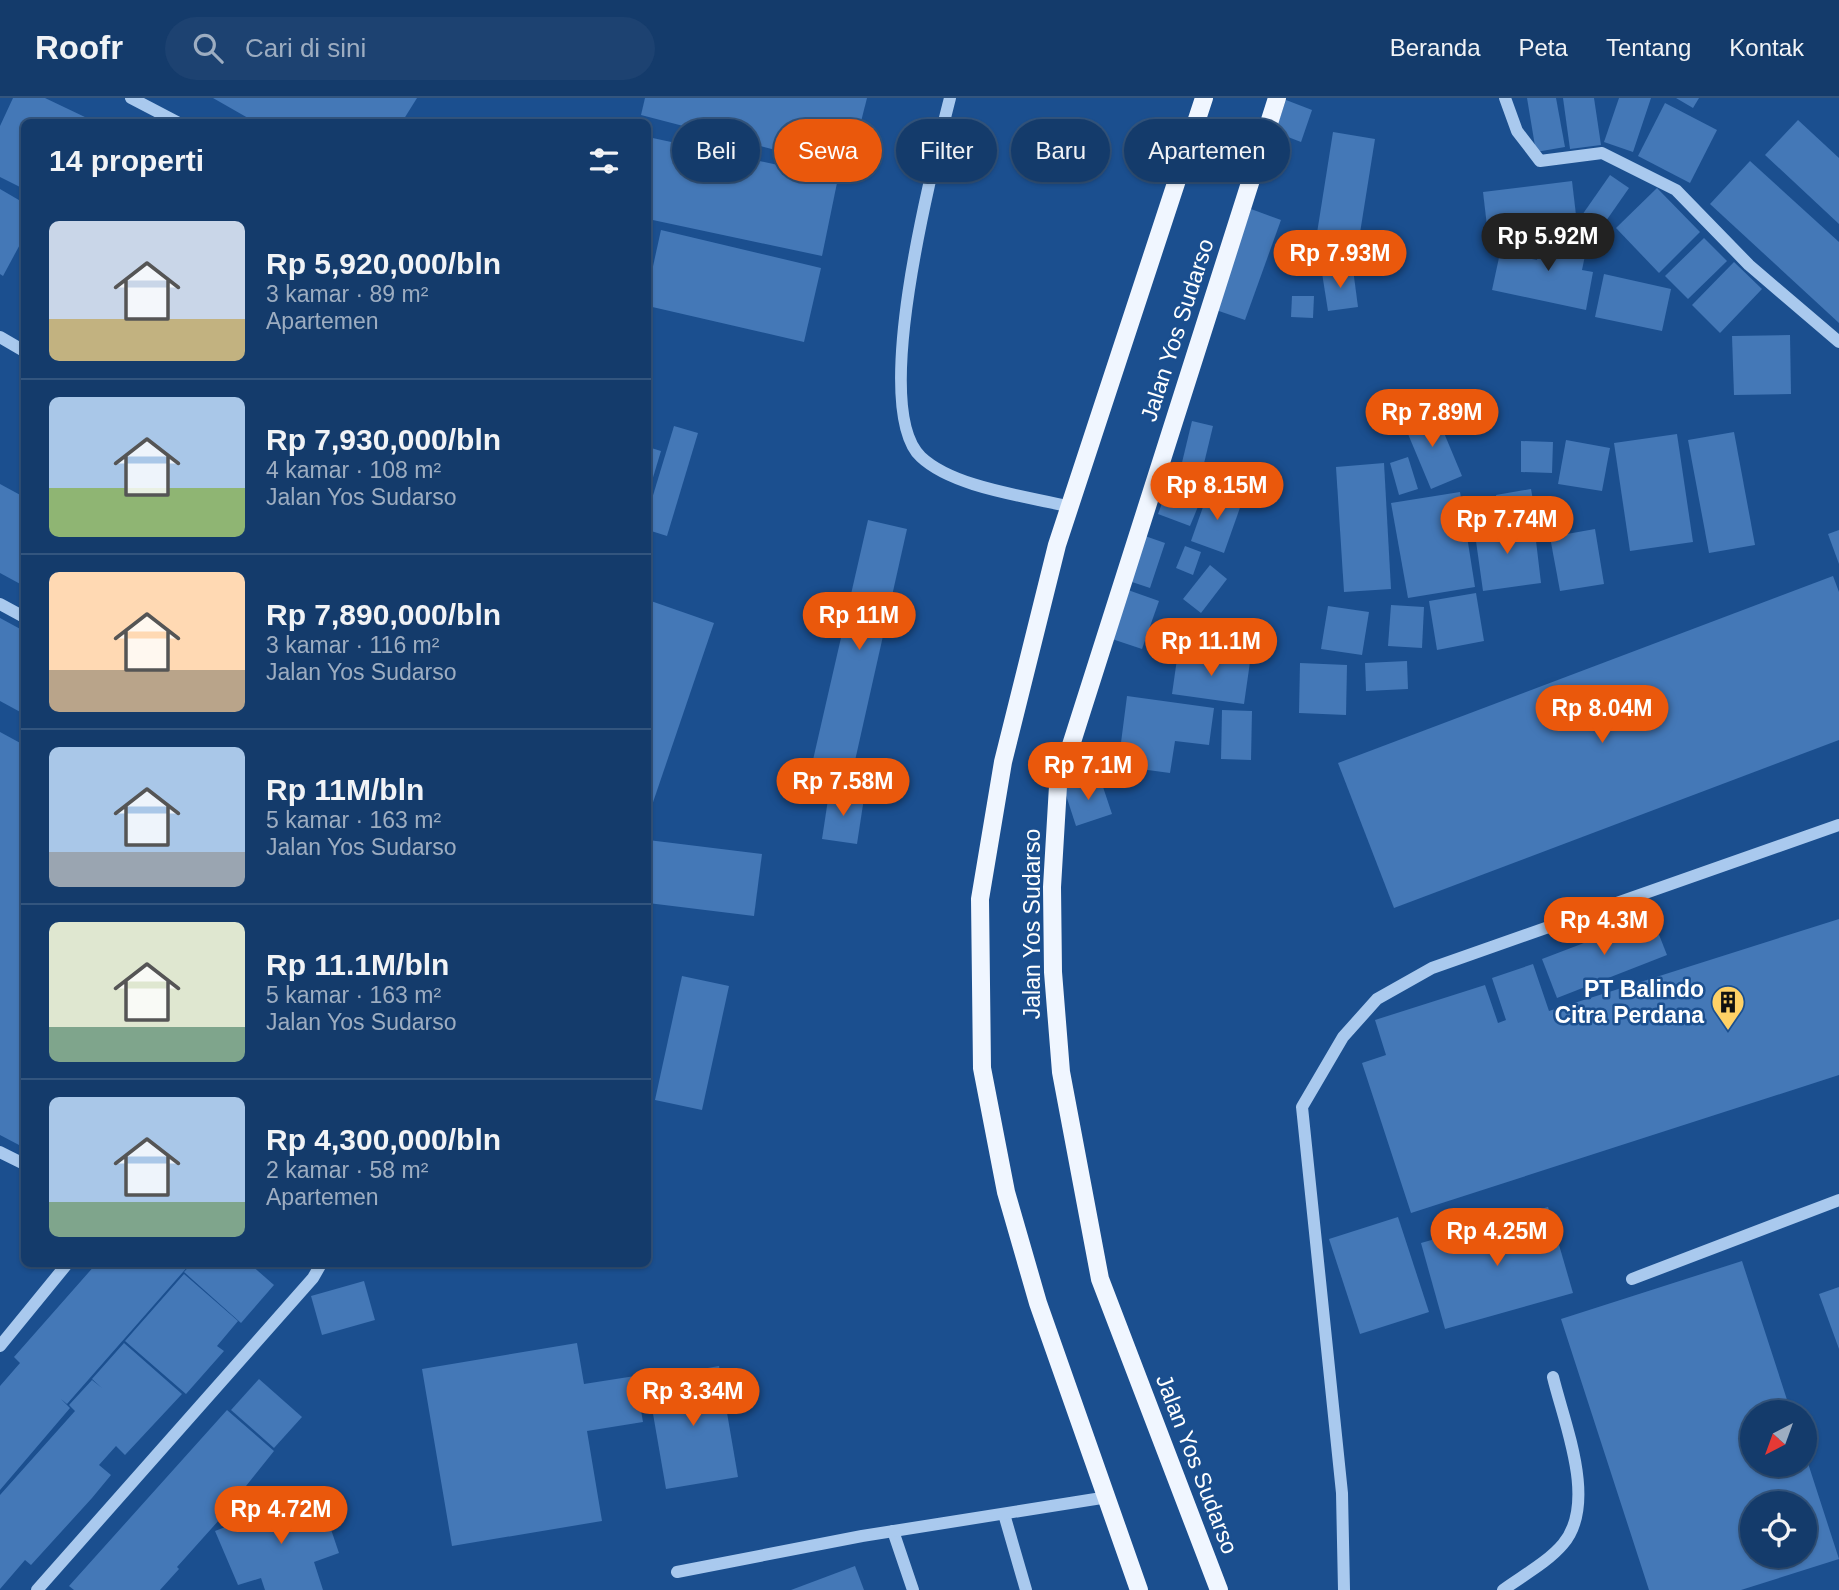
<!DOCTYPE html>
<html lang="id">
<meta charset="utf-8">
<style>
body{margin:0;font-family:Arial,sans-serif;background:#1d4271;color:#f1f3f6;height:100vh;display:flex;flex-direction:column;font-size:26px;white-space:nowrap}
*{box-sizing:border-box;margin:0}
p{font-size:23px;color:#9dadc1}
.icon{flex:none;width:38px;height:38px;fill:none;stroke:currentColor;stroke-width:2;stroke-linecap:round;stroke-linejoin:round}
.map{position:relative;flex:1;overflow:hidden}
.panel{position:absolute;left:21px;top:21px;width:630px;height:1148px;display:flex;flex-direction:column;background:#143b6b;border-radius:10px;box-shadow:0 2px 5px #0004,0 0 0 2px #33557e}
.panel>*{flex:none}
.banner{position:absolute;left:672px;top:21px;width:665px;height:63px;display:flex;gap:14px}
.needle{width:46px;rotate:221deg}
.buttons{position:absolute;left:1740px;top:1302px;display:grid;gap:14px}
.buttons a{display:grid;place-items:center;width:77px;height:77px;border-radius:50%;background:#143b6b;box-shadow:0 2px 5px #0004,0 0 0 2px #33557e;font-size:35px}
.price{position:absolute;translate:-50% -60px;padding:0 16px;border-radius:24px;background:#ea580c;color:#fff;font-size:23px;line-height:46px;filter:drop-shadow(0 2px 4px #0008)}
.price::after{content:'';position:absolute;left:50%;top:42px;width:21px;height:16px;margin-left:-10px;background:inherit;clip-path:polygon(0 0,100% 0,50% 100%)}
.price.current{background:#222;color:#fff}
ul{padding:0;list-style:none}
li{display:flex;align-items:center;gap:21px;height:175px;padding:0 28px}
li+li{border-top:2px solid #33557e}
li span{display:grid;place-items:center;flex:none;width:196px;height:140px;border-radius:10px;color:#555}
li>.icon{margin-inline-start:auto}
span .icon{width:84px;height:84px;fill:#fffc;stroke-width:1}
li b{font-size:30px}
h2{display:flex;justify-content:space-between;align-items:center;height:84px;padding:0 28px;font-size:30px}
.tag{padding:0 24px;border-radius:32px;background:#143b6b;box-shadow:0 2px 5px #0004,0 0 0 2px #33557e;font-size:24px;line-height:63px}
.tag.current{background:#ea580c;color:#fff}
header{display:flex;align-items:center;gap:42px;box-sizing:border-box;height:98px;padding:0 35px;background:#143b6b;border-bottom:2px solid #33557e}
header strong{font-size:33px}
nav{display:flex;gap:38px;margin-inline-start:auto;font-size:24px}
.search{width:490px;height:63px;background:#1d4271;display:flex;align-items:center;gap:18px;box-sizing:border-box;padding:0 24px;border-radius:38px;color:#9dadc1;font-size:26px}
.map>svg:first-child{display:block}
.building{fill:#4478b7;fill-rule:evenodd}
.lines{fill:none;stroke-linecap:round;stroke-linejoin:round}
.minor{stroke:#a9c9ee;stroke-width:12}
.major{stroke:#f0f6ff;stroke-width:18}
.labels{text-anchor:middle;stroke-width:5;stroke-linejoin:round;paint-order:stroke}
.street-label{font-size:23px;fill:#fff;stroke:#1b4f8f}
.poi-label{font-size:23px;font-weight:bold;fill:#fff;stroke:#1b4f8f;text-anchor:end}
</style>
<header>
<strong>Roofr</strong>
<div class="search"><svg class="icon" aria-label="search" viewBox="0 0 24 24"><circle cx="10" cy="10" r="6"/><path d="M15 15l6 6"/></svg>Cari di sini</div>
<nav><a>Beranda</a><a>Peta</a><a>Tentang</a><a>Kontak</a></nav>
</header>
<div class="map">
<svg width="1839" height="1492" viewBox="0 0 1839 1492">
<rect width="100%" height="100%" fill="#1b4f8f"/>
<g class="building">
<path d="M 13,0 L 45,0 L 87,20 L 85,24 L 24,24 L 24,91 L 0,79 L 0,28 Z"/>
<path d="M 213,0 L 417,0 L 402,24 L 255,24 Z"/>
<path d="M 645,0 L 867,0 L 849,71 L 641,17 Z"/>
<path d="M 1527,0 L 1556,0 L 1565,49 L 1536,54 Z"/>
<path d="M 1563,0 L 1594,0 L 1601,47 L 1570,51 Z"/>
<path d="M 1619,0 L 1651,0 L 1633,54 L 1604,44 Z"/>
<path d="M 1676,0 L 1699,0 L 1693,10 Z"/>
<path d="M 1286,2 L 1312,12 L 1301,44 L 1275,34 Z"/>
<path d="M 1665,5 L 1717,32 L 1690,85 L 1638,58 Z"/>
<path d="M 1798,22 L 1839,60 L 1839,126 L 1765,57 Z"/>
<path d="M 1333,34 L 1375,41 L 1356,160 L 1314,154 Z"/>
<path d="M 648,39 L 838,80 L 822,158 L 648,121 Z"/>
<path d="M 1750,63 L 1839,144 L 1839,225 L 1710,106 Z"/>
<path d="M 1610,77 L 1629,90 L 1599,133 L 1580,120 Z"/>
<path d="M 1572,83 L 1576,117 L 1487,128 L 1483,94 Z"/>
<path d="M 1657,90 L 1700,134 L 1659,175 L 1616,130 Z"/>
<path d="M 0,91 L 24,105 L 24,139 L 3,178 L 0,176 Z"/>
<path d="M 1251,111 L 1281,122 L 1245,222 L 1216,212 Z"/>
<path d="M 661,132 L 821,170 L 804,244 L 648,208 L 648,191 Z"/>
<path d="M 1543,134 L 1588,143 L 1582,172 L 1593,174 L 1586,212 L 1492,192 L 1500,155 L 1537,162 Z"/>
<path d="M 1704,140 L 1727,163 L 1688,201 L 1665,178 Z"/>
<path d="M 1734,164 L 1762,191 L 1720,235 L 1692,207 Z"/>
<path d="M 1353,171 L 1358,209 L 1328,213 L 1322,175 Z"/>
<path d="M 1604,176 L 1671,191 L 1662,233 L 1595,219 Z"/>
<path d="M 1292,198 L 1314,198 L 1313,220 L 1291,219 Z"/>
<path d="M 1790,237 L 1791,296 L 1734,297 L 1732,238 Z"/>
<path d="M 1434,311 L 1462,378 L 1431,391 L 1403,324 Z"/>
<path d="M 1192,323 L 1213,328 L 1200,382 L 1179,377 Z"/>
<path d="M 674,328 L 698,335 L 667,438 L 648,432 L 648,414 Z"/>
<path d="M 1734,334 L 1755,447 L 1709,455 L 1688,342 Z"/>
<path d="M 1677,336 L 1693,444 L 1630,453 L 1614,345 Z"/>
<path d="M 1566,342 L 1610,350 L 1602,393 L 1558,386 Z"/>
<path d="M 1521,343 L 1553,344 L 1552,375 L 1521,374 Z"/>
<path d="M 648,349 L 661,353 L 648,396 Z"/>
<path d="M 1408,359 L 1418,391 L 1399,397 L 1390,365 Z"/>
<path d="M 1384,365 L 1391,491 L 1344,494 L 1336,369 Z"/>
<path d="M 1171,381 L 1204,394 L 1190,428 L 1158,416 Z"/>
<path d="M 0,386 L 24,399 L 24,488 L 0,475 Z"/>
<path d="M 1531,391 L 1535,414 L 1500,419 L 1496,397 Z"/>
<path d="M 1209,392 L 1242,404 L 1224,455 L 1191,443 Z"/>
<path d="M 1460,394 L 1475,489 L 1408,500 L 1391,405 Z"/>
<path d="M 868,422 L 907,431 L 850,685 L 810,675 Z"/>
<path d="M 1502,425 L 1503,431 L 1534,426 L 1541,485 L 1483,493 L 1474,429 Z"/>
<path d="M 1595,431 L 1604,486 L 1560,493 L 1550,439 Z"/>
<path d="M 1839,432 L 1839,466 L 1828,436 Z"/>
<path d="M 1145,438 L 1165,445 L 1150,490 L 1129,483 Z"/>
<path d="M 1185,448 L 1201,454 L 1193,477 L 1176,470 Z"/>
<path d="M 1210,467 L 1227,481 L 1201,515 L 1183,501 Z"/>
<path d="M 1833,478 L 1839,494 L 1839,642 L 1394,810 L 1338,665 Z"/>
<path d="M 1128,492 L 1159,503 L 1142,551 L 1112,541 Z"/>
<path d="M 1476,495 L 1484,543 L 1437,552 L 1429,503 Z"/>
<path d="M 648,502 L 714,525 L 648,719 Z"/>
<path d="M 1391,507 L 1424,509 L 1422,550 L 1388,548 Z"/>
<path d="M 1328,508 L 1369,514 L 1362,557 L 1321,551 Z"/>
<path d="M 0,520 L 24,533 L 24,616 L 0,603 Z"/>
<path d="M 1178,554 L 1250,564 L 1244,606 L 1172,596 Z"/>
<path d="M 1407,563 L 1408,591 L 1366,593 L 1365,565 Z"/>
<path d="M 1300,565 L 1347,567 L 1346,617 L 1299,615 Z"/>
<path d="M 1127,598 L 1214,610 L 1209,647 L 1175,643 L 1170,675 L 1118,668 Z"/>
<path d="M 1222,612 L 1252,613 L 1251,662 L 1221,661 Z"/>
<path d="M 0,634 L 24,647 L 24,1036 L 19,1047 L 0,1037 Z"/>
<path d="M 1100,680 L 1112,716 L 1076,728 L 1064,691 Z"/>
<path d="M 829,695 L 864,700 L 857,746 L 822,741 Z"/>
<path d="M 648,742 L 762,756 L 754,818 L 648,805 Z"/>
<path d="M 1652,819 L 1667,857 L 1557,900 L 1542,861 Z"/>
<path d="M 1839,821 L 1839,977 L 1411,1115 L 1362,965 L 1386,957 L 1375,922 L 1485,887 L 1498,925 L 1506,922 L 1492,880 L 1533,866 L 1549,913 Z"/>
<path d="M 682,878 L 729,888 L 702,1012 L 655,1002 Z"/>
<path d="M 1548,1109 L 1573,1195 L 1445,1231 L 1421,1145 Z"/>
<path d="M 1398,1119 L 1429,1214 L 1360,1236 L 1329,1141 Z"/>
<path d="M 1742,1163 L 1791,1314 L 1752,1314 L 1752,1367 L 1804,1367 L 1805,1356 L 1839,1461 L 1741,1492 L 1649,1492 L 1561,1221 ZM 1752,1405 L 1804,1405 L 1804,1458 L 1752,1458 Z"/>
<path d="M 96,1166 L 190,1166 L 67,1306 L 61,1301 L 70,1310 L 0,1392 L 0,1288 L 20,1265 L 14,1259 Z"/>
<path d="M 191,1166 L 250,1166 L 274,1187 L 241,1225 L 184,1174 Z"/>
<path d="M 184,1176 L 238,1223 L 217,1248 L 224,1253 L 186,1296 L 125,1243 Z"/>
<path d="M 364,1183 L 375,1222 L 322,1237 L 311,1198 Z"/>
<path d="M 1839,1189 L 1839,1251 L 1819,1196 Z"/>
<path d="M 124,1245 L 182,1296 L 125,1357 L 116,1348 L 99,1367 L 111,1377 L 92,1400 L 31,1467 L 25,1462 L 0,1491 L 0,1397 L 75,1313 L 69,1307 L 92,1282 L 102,1290 L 92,1281 Z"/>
<path d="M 577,1245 L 584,1286 L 635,1278 L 643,1324 L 587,1333 L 602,1423 L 452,1448 L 422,1271 Z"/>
<path d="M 719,1268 L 738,1379 L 666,1391 L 647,1281 Z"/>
<path d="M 259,1281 L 302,1319 L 274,1350 L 231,1312 Z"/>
<path d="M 227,1312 L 274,1353 L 234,1403 L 230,1399 L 215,1416 L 220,1421 L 177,1469 L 179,1471 L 160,1492 L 74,1492 L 69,1488 Z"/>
<path d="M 318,1393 L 339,1455 L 314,1464 L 323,1492 L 265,1492 L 261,1480 L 238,1487 L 215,1433 Z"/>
<path d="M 855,1468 L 864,1492 L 791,1492 Z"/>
</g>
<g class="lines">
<g class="minor">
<path d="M 131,0 L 177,24"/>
<path d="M 950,0 C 933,67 869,310 921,359 C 954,390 1027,398 1071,409"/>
<path d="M 1505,0 L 1517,33 L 1540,63 L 1602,55 L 1676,92 L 1749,167 L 1839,244"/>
<path d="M 0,239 L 24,253"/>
<path d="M 0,506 L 24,519"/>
<path d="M 0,1054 L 24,1066"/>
<path d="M 1632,1181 L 1839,1102"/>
<path d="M 0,1248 L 67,1166"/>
<path d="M 1004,1416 L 1026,1492"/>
<path d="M 893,1433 L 913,1492"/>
<path d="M 677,1474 L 862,1438 L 1108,1399"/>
<path d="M 37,1492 L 313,1180 L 321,1166"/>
<path d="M 1344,1492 L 1342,1395 L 1302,1009 L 1343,939 L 1377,901 L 1432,870 L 1839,727"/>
<path d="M 1503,1492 C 1522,1478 1548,1464 1563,1446 C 1598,1405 1564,1325 1553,1279"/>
</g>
<g class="major">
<path d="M 1139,1492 L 1038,1205 L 1006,1094 L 982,970 L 980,801 L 1003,664 L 1057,447 L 1204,0"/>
<path d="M 1219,1492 L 1100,1181 L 1061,974 L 1053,874 L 1052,789 L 1058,688 L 1277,0"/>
</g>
</g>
<defs>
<symbol id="building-pin" viewBox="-11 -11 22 30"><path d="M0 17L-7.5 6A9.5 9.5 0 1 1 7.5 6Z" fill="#ffd166" stroke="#1b4f8f"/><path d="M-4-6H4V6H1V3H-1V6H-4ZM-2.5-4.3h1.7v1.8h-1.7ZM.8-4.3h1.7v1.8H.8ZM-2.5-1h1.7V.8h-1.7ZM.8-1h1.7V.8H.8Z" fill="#111"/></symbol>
</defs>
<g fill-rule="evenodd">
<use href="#building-pin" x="1709" y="885" width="38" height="52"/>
</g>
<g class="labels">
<g class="street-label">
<text transform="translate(1177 232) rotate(-72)" y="8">Jalan Yos Sudarso</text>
<text transform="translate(1032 826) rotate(-90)" y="8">Jalan Yos Sudarso</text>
<text transform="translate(1197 1366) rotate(69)" y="8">Jalan Yos Sudarso</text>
</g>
<g class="poi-label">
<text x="1704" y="899">PT Balindo<tspan x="1704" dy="26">Citra Perdana</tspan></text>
</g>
</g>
</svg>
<div class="buttons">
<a><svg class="needle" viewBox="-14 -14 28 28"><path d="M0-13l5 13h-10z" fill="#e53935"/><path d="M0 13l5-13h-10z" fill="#9dadc1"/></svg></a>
<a><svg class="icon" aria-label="locate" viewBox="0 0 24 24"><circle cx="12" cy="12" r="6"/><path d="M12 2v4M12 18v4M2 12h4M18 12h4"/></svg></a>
</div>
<b class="price current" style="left:1548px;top:175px">Rp 5.92M</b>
<b class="price" style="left:1340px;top:192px">Rp 7.93M</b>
<b class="price" style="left:1432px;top:351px">Rp 7.89M</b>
<b class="price" style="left:1217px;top:424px">Rp 8.15M</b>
<b class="price" style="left:1507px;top:458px">Rp 7.74M</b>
<b class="price" style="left:859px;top:554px">Rp 11M</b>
<b class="price" style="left:1211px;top:580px">Rp 11.1M</b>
<b class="price" style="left:1602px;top:647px">Rp 8.04M</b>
<b class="price" style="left:1088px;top:704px">Rp 7.1M</b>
<b class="price" style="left:843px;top:720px">Rp 7.58M</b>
<b class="price" style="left:1604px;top:859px">Rp 4.3M</b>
<b class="price" style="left:1497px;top:1170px">Rp 4.25M</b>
<b class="price" style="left:693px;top:1330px">Rp 3.34M</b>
<b class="price" style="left:281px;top:1448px">Rp 4.72M</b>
<div class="banner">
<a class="tag">Beli</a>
<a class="tag current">Sewa</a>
<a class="tag">Filter</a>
<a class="tag">Baru</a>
<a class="tag">Apartemen</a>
</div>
<section class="panel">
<h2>14 properti<svg class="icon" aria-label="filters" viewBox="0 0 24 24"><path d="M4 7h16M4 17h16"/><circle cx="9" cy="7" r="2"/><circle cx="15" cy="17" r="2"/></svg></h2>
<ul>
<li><span style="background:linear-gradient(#c9d6e8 70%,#c2b280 0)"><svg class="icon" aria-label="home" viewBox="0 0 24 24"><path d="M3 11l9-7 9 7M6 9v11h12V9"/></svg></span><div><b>Rp 5,920,000/bln</b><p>3 kamar · 89 m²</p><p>Apartemen</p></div></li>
<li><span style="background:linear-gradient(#a9c7e8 65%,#8fb573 0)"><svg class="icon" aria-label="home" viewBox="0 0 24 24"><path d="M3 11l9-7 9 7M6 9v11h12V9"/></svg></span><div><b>Rp 7,930,000/bln</b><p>4 kamar · 108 m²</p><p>Jalan Yos Sudarso</p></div></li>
<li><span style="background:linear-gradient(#ffd9b3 70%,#b9a48a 0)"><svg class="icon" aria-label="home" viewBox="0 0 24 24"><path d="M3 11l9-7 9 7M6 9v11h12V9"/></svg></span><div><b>Rp 7,890,000/bln</b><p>3 kamar · 116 m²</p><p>Jalan Yos Sudarso</p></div></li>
<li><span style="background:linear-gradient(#a9c7e8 75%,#9aa5b1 0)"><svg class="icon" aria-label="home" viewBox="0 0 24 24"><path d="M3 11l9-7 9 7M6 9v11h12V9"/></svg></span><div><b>Rp 11M/bln</b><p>5 kamar · 163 m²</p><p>Jalan Yos Sudarso</p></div></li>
<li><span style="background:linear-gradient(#dfe7d0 75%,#7fa58c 0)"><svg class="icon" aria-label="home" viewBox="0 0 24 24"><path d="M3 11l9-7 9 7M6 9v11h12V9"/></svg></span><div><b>Rp 11.1M/bln</b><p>5 kamar · 163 m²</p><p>Jalan Yos Sudarso</p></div></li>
<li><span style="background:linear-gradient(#a9c7e8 75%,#7fa58c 0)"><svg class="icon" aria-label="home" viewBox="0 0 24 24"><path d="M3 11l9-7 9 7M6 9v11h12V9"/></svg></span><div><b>Rp 4,300,000/bln</b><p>2 kamar · 58 m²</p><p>Apartemen</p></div></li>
</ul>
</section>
</div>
